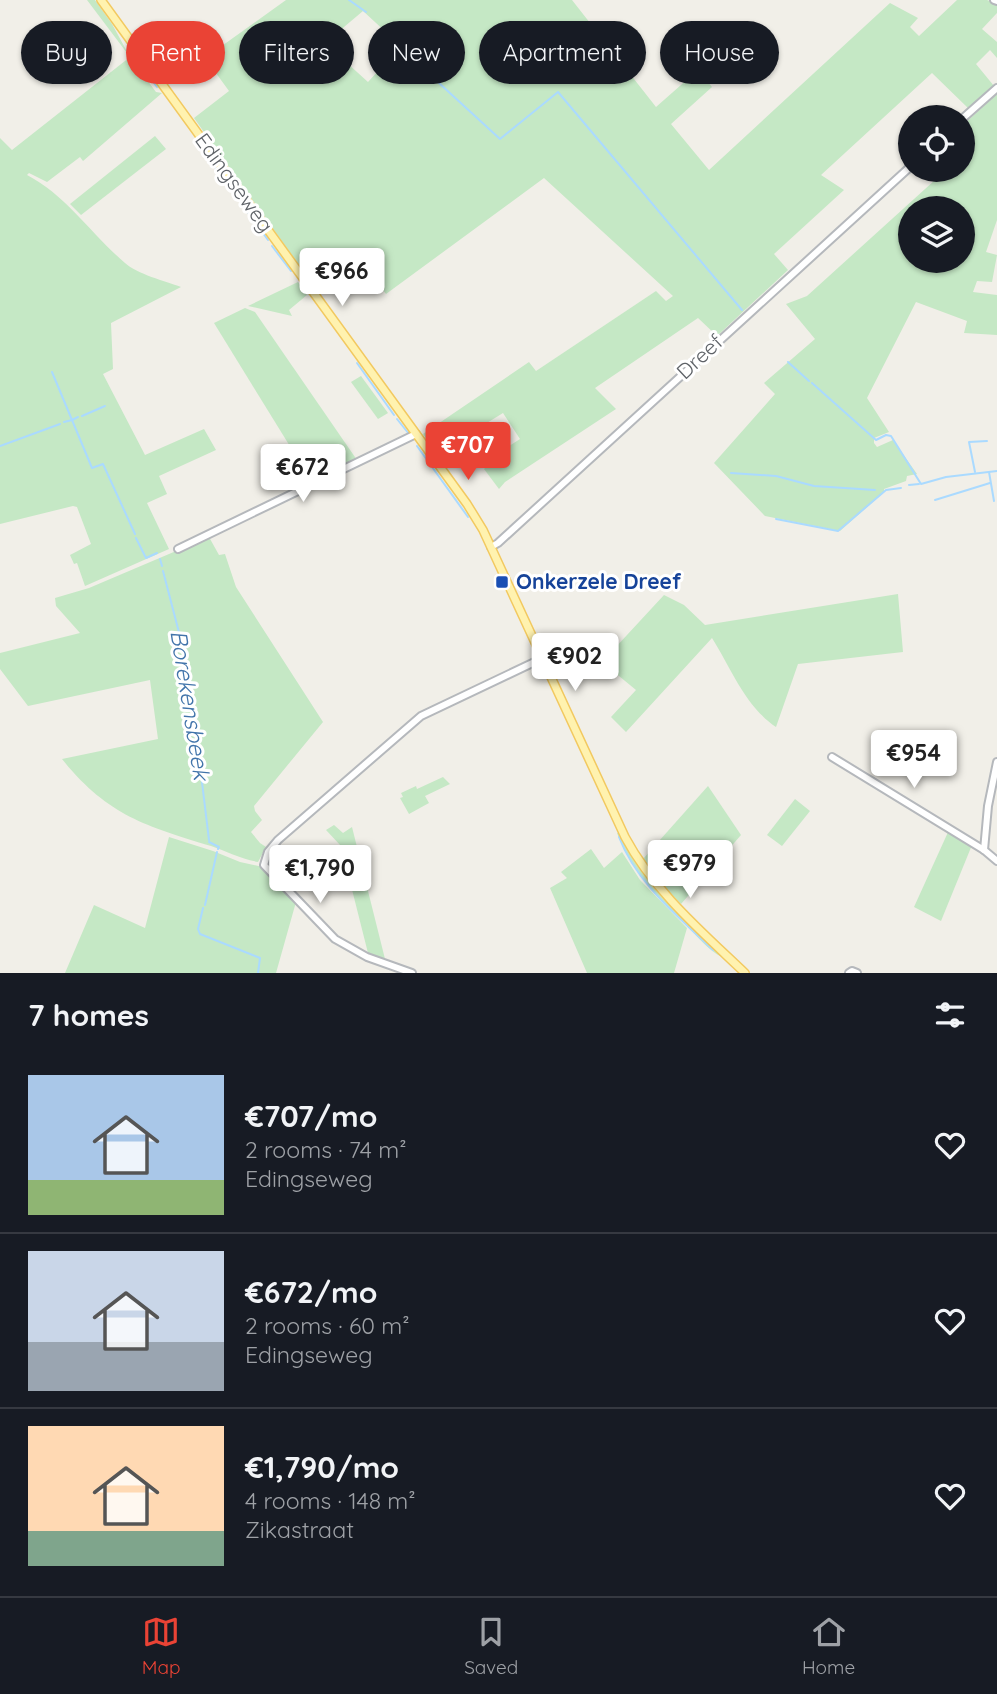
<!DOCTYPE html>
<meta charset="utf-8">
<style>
body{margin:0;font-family:Quicksand,sans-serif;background:#20242c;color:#f1f3f6;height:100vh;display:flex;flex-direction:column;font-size:26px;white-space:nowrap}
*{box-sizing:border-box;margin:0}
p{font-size:23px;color:#9ea1a6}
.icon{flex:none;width:38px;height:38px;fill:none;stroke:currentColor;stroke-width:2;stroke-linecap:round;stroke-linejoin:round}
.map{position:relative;height:973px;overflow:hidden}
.sheet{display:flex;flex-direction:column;background:#171b24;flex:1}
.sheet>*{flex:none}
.hud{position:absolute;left:21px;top:21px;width:956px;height:63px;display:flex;gap:14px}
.buttons{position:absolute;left:898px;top:105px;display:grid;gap:14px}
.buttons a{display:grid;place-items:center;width:77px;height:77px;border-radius:50%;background:#171b24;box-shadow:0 2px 5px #0004;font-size:35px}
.price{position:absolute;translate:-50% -60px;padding:0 16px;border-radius:7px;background:#fff;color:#222;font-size:23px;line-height:46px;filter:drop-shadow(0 2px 4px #0008)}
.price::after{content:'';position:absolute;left:50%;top:42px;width:21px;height:16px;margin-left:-10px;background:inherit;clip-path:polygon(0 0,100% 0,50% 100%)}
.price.selected{background:#ea4335;color:#fff}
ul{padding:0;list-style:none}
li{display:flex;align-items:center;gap:21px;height:175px;padding:0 28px}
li+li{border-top:2px solid #363941}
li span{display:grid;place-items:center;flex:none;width:196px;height:140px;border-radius:0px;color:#555}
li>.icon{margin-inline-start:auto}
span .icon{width:84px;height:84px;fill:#fffc;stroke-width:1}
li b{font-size:30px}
h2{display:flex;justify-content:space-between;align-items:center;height:84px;padding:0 28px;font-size:30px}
.chip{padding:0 24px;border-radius:32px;background:#171b24;box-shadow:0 2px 5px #0004;font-size:24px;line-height:63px}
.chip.selected{background:#ea4335;color:#fff}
.tabs{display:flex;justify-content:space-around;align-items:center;height:98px;border-top:2px solid #363941;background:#171b24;font-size:19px;color:#9ea1a6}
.tabs a{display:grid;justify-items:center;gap:4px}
.tabs .selected{color:#ea4335}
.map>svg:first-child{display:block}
.green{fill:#c5e8c5;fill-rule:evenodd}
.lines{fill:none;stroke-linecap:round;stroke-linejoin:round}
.stream{stroke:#aadaff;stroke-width:2}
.minor-casing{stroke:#b5b8bc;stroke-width:10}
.major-casing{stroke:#f2c960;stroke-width:10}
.minor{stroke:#fff;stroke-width:6}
.major{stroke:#fff2af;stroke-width:7}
.transit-dot{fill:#1a4fb4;stroke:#fff;stroke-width:2.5}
.labels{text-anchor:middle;stroke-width:6;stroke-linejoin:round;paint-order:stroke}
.street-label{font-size:21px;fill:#5f6368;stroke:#fff}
.transit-label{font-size:21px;font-weight:bold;fill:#164399;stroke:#fff;text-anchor:start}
.water-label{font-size:23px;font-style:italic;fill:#4174aa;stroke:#fff}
</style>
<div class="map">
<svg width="997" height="973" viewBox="0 0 997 973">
<rect width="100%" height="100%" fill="#f1efe8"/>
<g class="green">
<path d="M 87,0 L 95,0 L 112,24 L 130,57 L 156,92 L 162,93 L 83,161 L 80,157 L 47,182 L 29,173 L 27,175 C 66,195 92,235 125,263 C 137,274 165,281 181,287 L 111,323 L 113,369 L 103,374 L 145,455 L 204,429 L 216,450 L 159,476 L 167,494 L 147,503 L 169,549 L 85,586 L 77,563 L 74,564 L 70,555 L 91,544 L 77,507 L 73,506 L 0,524 L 0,138 L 12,150 L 130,57 Z"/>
<path d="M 286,0 L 572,0 L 656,107 L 698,70 L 712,87 L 671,124 L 709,170 L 890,3 L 918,18 L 910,27 L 919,36 L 957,0 L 987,0 L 997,4 L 997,13 L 982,29 L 997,42 L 997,58 L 990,50 L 976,64 L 994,86 L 969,109 L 932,73 L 821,175 L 844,190 L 774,254 L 788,270 L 717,336 L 698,318 L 595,388 L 616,409 L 505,482 L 499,489 L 484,469 L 493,461 L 491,458 L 520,439 L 503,413 L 437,454 L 423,434 L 529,362 L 536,371 L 656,291 L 666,301 L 673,296 L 544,178 L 386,294 L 359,258 L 316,289 L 194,118 L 229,91 L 205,58 ZM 363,11 L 401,46 L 368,82 L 325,43 Z"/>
<path d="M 997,94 L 997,220 L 986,252 L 997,255 L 992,282 L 977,281 L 973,292 L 997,295 L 997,335 L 964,333 L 967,321 L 916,302 L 867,398 L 889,432 L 874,438 L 874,443 L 877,447 L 893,440 L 917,474 L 907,476 L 906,481 L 884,489 L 884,492 L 840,531 L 765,516 L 714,463 L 775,394 L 764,383 L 815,339 L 786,304 L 807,296 L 946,170 L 962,170 L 963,125 ZM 910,208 L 962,208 L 962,261 L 910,261 Z"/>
<path d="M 155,136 L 166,149 L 81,215 L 70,204 Z"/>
<path d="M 298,282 L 307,295 L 289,310 L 292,316 L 248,306 Z"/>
<path d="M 245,308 L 255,312 L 357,460 L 312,482 L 214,323 Z"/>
<path d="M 361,376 L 388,413 L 378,419 L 351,382 Z"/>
<path d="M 209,537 L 219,555 L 225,554 L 236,587 L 323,722 L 254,806 L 255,811 L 262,820 L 251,832 L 260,843 L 266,847 L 258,862 C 241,859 226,851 211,846 C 145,826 107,815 62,759 L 158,739 L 150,680 L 28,706 L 0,669 L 0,653 L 80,633 L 56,606 L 55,598 L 89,588 Z"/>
<path d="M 898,594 L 903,652 L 798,664 L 776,727 C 745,706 731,668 712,638 L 626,732 L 611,717 L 636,690 L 602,662 L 664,595 L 684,605 L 705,625 Z"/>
<path d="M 443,777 L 450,784 L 425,796 L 429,803 L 409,814 L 400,798 L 403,797 L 401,793 L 416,786 L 417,789 Z"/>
<path d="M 708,786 L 741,835 L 681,904 L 655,877 L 643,859 Z"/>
<path d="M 795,799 L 810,811 L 782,846 L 767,835 Z"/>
<path d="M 334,825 L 343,833 L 352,827 L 386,963 L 369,957 L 341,846 L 326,830 Z"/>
<path d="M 949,830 L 972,845 L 941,921 L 914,907 Z"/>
<path d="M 617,833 L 620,833 L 634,860 L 653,887 L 722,957 C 709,951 699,938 689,928 C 659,899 632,872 617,833 Z"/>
<path d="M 169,837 L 213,851 L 240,862 L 263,867 L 296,902 L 276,973 L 65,973 L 94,905 L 145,928 Z"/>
<path d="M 591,849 L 604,868 L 622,852 L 640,880 L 687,928 L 674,973 L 587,973 L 550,888 L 567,878 L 561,872 Z"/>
</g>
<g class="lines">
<g class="stream">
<path d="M 349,0 L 366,12"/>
<path d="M 401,45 L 403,50 L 500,139 L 558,92 L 742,310"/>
<path d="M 135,58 L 157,87"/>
<path d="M 198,144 L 202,149"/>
<path d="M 206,154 L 220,174"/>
<path d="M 223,177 L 268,240"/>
<path d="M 272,246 L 291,271"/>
<path d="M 788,362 L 809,381"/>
<path d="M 357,363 L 394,415"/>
<path d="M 52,372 L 72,420 L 78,417"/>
<path d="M 812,383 L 876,440 L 886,435 L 891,436 L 921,484 L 946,477 L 997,471"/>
<path d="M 82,416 L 105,406"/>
<path d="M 397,419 L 409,434"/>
<path d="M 64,422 L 72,420 L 92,468 L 103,464 L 135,534"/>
<path d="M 0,446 L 60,424"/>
<path d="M 417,446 L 468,517"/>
<path d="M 975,472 L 969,442 L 987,441"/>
<path d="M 989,472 L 994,501"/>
<path d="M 731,473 L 776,476 L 814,486 L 875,490"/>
<path d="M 909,485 L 919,484"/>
<path d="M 935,500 L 990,483"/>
<path d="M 776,519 L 838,531 L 886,490 L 901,488"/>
<path d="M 136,538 L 146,558 L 157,553"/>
<path d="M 160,559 L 162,566"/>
<path d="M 163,571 L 188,667 L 209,840"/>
<path d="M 619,837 C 637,884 677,915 713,950"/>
<path d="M 209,842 L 219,847 L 218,849"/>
<path d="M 205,905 L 217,852"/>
<path d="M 203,908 L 198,929 L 200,934 L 260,958 L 258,973"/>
</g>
<defs>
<g id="minor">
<path d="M 994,0 L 997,1"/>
<path d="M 962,119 L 997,88"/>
<path d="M 491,547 L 498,543 L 910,167"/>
<path d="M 178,549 L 416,434"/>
<path d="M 832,757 L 984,850 L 997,861"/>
<path d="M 984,850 L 988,806 L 997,762"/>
<path d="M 412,973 L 367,957 L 335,939 L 264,865 L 268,852 L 278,840 L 421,716 L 543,658"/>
<path d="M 849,973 L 852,971 L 857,973"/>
</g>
<path id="major" d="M 101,0 L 467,504 L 483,530 L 625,837 C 654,891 701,931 745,973"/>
</defs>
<use href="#minor" class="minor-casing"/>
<use href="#major" class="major-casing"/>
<use href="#minor" class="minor"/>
<use href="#major" class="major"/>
</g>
<rect class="transit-dot" x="495" y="575" width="14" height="14" rx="3.5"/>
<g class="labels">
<g class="street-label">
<text transform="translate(234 183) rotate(54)" y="7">Edingseweg</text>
<text transform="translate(700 357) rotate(-43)" y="7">Dreef</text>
</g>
<g class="transit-label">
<text x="516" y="589">Onkerzele Dreef</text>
</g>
<g class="water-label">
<text transform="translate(190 705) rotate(81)" y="8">Borekensbeek</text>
</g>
</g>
</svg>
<div class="buttons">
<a><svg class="icon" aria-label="locate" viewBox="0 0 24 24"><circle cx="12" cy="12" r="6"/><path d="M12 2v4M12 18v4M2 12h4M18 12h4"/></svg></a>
<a><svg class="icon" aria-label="layers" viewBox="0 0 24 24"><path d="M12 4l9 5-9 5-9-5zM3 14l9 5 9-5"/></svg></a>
</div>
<b class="price" style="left:342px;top:308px">€966</b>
<b class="price selected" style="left:468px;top:482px">€707</b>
<b class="price" style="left:303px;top:504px">€672</b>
<b class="price" style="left:575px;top:693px">€902</b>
<b class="price" style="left:914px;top:790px">€954</b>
<b class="price" style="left:690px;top:900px">€979</b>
<b class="price" style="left:320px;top:905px">€1,790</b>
<div class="hud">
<a class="chip">Buy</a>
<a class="chip selected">Rent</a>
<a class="chip">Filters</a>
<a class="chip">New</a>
<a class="chip">Apartment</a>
<a class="chip">House</a>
</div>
</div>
<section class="sheet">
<h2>7 homes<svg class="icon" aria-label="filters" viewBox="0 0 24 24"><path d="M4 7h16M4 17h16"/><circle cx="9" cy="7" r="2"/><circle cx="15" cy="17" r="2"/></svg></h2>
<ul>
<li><span style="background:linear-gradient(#a9c7e8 75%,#8fb573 0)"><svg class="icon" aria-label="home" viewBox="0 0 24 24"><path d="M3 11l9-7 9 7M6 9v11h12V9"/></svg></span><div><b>€707/mo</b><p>2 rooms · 74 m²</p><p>Edingseweg</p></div><svg class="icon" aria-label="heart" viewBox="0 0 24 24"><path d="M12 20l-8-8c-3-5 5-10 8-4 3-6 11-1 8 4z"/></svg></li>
<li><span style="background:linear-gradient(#c9d6e8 65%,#9aa5b1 0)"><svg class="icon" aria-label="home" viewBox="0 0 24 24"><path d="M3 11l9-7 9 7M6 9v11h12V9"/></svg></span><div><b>€672/mo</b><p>2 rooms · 60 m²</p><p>Edingseweg</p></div><svg class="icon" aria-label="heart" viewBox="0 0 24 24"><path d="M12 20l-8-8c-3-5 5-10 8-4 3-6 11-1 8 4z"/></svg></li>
<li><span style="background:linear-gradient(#ffd9b3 75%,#7fa58c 0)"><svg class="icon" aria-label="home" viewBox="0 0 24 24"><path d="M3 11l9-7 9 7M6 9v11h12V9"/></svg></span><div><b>€1,790/mo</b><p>4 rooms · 148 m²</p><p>Zikastraat</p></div><svg class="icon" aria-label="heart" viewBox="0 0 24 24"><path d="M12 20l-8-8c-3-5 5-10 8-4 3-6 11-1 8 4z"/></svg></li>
</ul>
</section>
<nav class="tabs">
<a class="selected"><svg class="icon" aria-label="map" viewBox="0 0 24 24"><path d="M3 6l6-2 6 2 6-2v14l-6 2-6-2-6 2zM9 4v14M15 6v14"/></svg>Map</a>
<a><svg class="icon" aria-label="saved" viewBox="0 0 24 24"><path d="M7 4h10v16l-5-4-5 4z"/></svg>Saved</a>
<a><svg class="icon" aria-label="home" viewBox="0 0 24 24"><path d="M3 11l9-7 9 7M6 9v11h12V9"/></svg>Home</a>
</nav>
